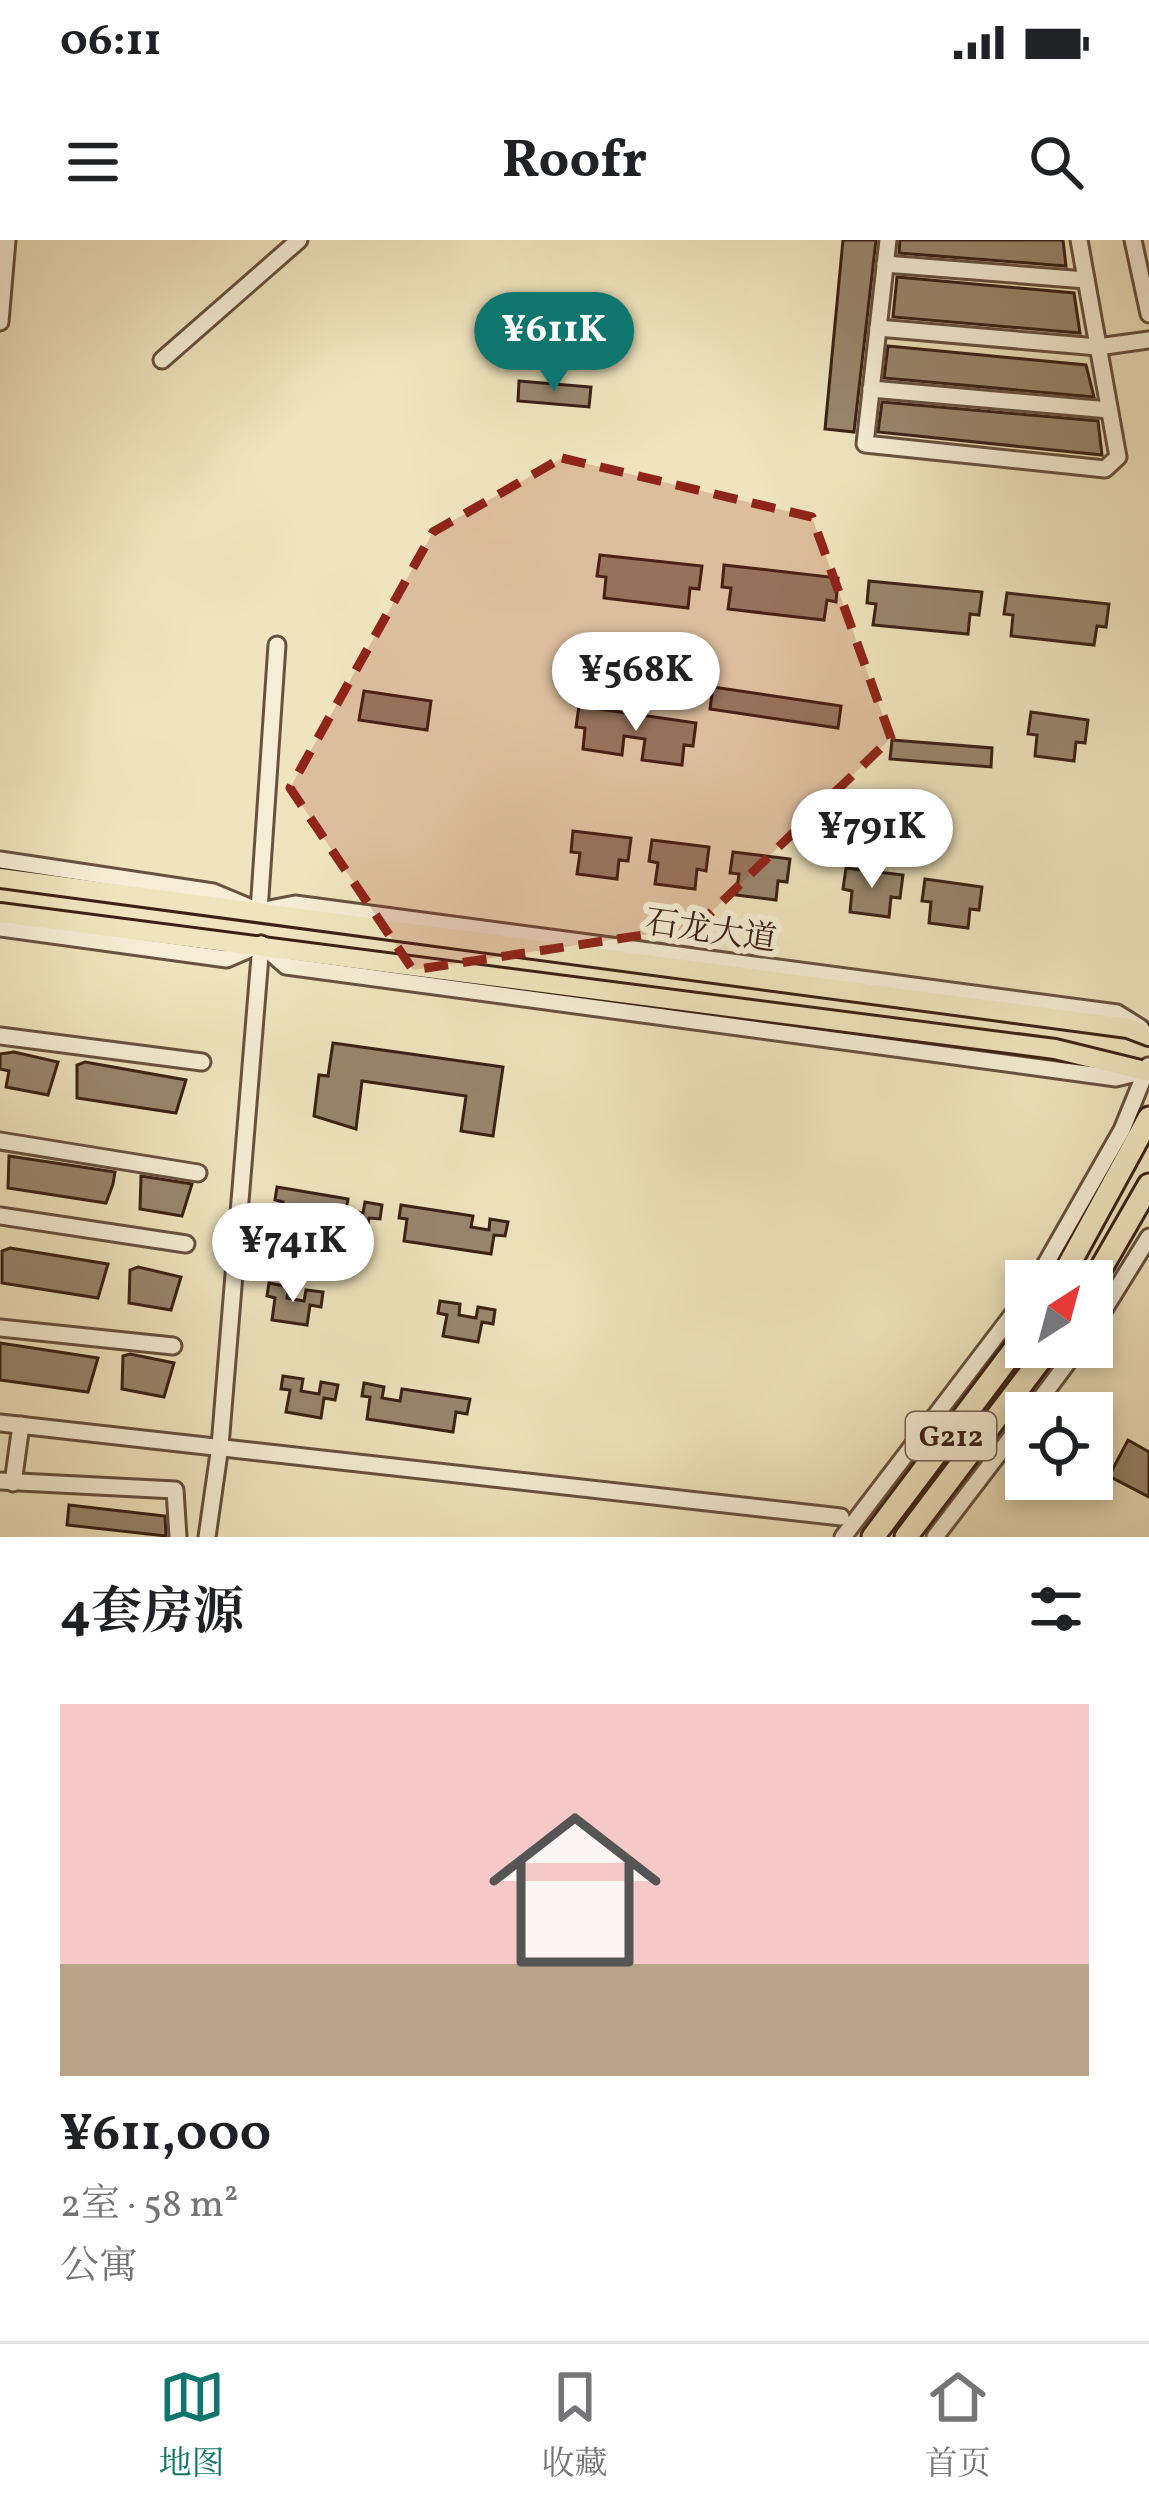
<!DOCTYPE html>
<html lang="zh">
<meta charset="utf-8">
<style>
body{margin:0;font-family:Vollkorn,"Noto Serif SC",serif;background:#f2f2f2;color:#202124;height:100vh;display:flex;flex-direction:column;font-size:45px;white-space:nowrap}
*{box-sizing:border-box;margin:0}
p{font-size:39px;color:#757577}
.icon{flex:none;width:66px;height:66px;fill:none;stroke:currentColor;stroke-width:2;stroke-linecap:round;stroke-linejoin:round}
.map{position:relative;height:1297px;overflow:hidden}
.panel{display:flex;flex-direction:column;background:#fff;flex:1}
.panel>*{flex:none}
.needle{width:78px;rotate:36deg}
.buttons{position:absolute;left:1005px;top:1020px;display:grid;gap:24px}
.buttons a{display:grid;place-items:center;width:108px;height:108px;border-radius:0px;background:#fff;box-shadow:0 6px 18px #0003;font-size:60px}
.price{position:absolute;translate:-50% -102px;padding:0 27px;border-radius:42px;background:#fff;color:#222;font-size:39px;line-height:78px;filter:drop-shadow(0 3px 6px #0008)}
.price::after{content:'';position:absolute;left:50%;top:72px;width:36px;height:27px;margin-left:-18px;background:inherit;clip-path:polygon(0 0,100% 0,50% 100%)}
.price.selected{background:#0f766e;color:#fff}
ul{padding:0;list-style:none}
li{display:grid;align-content:center;gap:24px;height:636px;padding:0 60px}
li+li{border-top:3px solid #e0e0e0}
li span{display:grid;place-items:center;height:372px;border-radius:0px;color:#555}
li>.icon{margin-inline-start:auto}
span .icon{width:216px;height:216px;fill:#fffc;stroke-width:1}
li b{font-size:51px}
h2{display:flex;justify-content:space-between;align-items:center;height:144px;padding:0 60px;font-size:51px}
.status{display:flex;justify-content:space-between;align-items:center;height:84px;padding:0 60px;background:#fff;direction:ltr}
.status svg{height:33px;fill:currentColor}
header{display:flex;justify-content:space-between;align-items:center;height:156px;padding:0 60px;background:#fff;font-size:54px;font-weight:700}
.dock{display:flex;justify-content:space-around;align-items:center;height:168px;border-top:3px solid #e0e0e0;background:#fff;font-size:33px;color:#757577}
.dock a{display:grid;justify-items:center;gap:6px}
.dock .selected{color:#0f766e}
.map>svg:first-child{display:block}
.building{fill:#98866d;stroke:#3a2015;stroke-width:3}
.lines{fill:none;stroke-linecap:round;stroke-linejoin:round}
.minor-casing{stroke:#67513f;stroke-width:21}
.major-casing{stroke:#3a2015;stroke-width:24}
.highway-casing{stroke:#3a2015;stroke-width:27}
.minor{stroke:#f5edd5;stroke-width:15}
.major{stroke:#efe4be;stroke-width:18}
.highway{stroke:#efe4be;stroke-width:21}
.marked{fill:#8f2418;fill-opacity:0.2;stroke:#8f2418;stroke-width:9;stroke-dasharray:24 15;stroke-linejoin:round}
.labels{text-anchor:middle;stroke-width:12;stroke-linejoin:round;paint-order:stroke}
.shield{fill:#f5edd5;stroke:#725e4f;stroke-width:3}
.shield-label{font-size:30px;font-weight:bold;fill:#3a2015}
.street-label{font-size:33px;fill:#3a2015;stroke:#f5edd5}
</style>
<div class="status"><b>06:11</b><svg viewBox="0 0 49 12"><path d="M0 12V9h3v3zM5 12V6h3v6zM10 12V3h3v9zM15 12V0h3v12zM26 1h20v11H26zM47 4h2v5h-2z"/></svg></div>
<header><svg class="icon" aria-label="menu" viewBox="0 0 24 24"><path d="M4 6h16M4 12h16M4 18h16"/></svg>Roofr<svg class="icon" aria-label="search" viewBox="0 0 24 24"><circle cx="10" cy="10" r="6"/><path d="M15 15l6 6"/></svg></header>
<div class="map">
<svg width="1149" height="1297" viewBox="0 0 1149 1297">
<rect width="100%" height="100%" fill="#efe4be"/>
<filter id="stains"><feTurbulence type="fractalNoise" baseFrequency=".00167" numOctaves="4"/><feColorMatrix values="0 0 0 0 .2 0 0 0 0 .09 0 0 0 0 .02 0 0 0 .5 -.17"/></filter>
<radialGradient id="worn" r=".72"><stop offset=".6" stop-color="#630" stop-opacity="0"/><stop offset="1" stop-color="#630" stop-opacity=".3"/></radialGradient>
<g class="building">
<path d="M 843,0 L 876,0 L 854,192 L 825,189 Z"/>
<path d="M 900,0 L 1063,0 L 1066,26 L 899,13 Z"/>
<path d="M 897,37 L 1074,53 L 1080,93 L 893,77 Z"/>
<path d="M 888,106 L 1086,125 L 1094,157 L 884,138 Z"/>
<path d="M 519,141 L 591,147 L 589,167 L 518,161 Z"/>
<path d="M 882,162 L 1098,181 L 1102,215 L 878,192 Z"/>
<path d="M 600,315 L 702,326 L 699,349 L 690,348 L 688,368 L 604,358 L 606,337 L 597,336 Z"/>
<path d="M 724,325 L 838,338 L 836,362 L 827,360 L 824,380 L 728,369 L 731,348 L 722,347 Z"/>
<path d="M 869,341 L 982,352 L 979,375 L 970,374 L 968,394 L 873,385 L 876,364 L 867,363 Z"/>
<path d="M 1007,353 L 1109,364 L 1106,387 L 1097,386 L 1094,405 L 1011,396 L 1013,375 L 1004,374 Z"/>
<path d="M 713,447 L 841,466 L 838,488 L 710,469 Z"/>
<path d="M 364,451 L 431,461 L 427,490 L 359,480 Z"/>
<path d="M 579,466 L 696,483 L 693,506 L 684,505 L 682,525 L 642,520 L 645,499 L 624,496 L 622,515 L 583,509 L 585,488 L 576,487 Z"/>
<path d="M 1031,472 L 1088,480 L 1085,503 L 1076,502 L 1074,521 L 1035,516 L 1037,495 L 1028,494 Z"/>
<path d="M 892,500 L 992,508 L 991,527 L 890,519 Z"/>
<path d="M 573,591 L 631,598 L 628,621 L 619,620 L 617,639 L 577,634 L 580,613 L 571,612 Z"/>
<path d="M 652,600 L 709,607 L 706,631 L 697,629 L 695,649 L 655,644 L 658,623 L 649,621 Z"/>
<path d="M 733,612 L 790,619 L 787,642 L 778,641 L 776,660 L 736,655 L 739,634 L 730,633 Z"/>
<path d="M 846,628 L 903,635 L 900,658 L 891,657 L 889,677 L 850,672 L 852,651 L 843,649 Z"/>
<path d="M 925,639 L 982,647 L 979,670 L 970,669 L 968,688 L 929,683 L 931,662 L 922,661 Z"/>
<path d="M 333,803 L 503,827 L 493,896 L 461,891 L 466,856 L 362,841 L 356,889 L 314,876 L 319,835 L 328,836 Z"/>
<path d="M 14,812 L 58,822 L 48,855 L 6,847 L 9,831 L 0,829 L 0,814 Z"/>
<path d="M 85,822 L 186,840 L 176,873 L 77,858 L 77,825 Z"/>
<path d="M 9,916 L 115,932 L 113,944 L 106,963 L 8,948 Z"/>
<path d="M 141,936 L 192,944 L 182,976 L 140,969 Z"/>
<path d="M 277,947 L 348,959 L 346,970 L 363,973 L 365,962 L 382,965 L 380,979 L 369,978 L 366,997 L 280,983 L 283,962 L 275,960 Z"/>
<path d="M 401,965 L 473,976 L 471,987 L 489,990 L 490,979 L 508,982 L 505,996 L 494,995 L 491,1014 L 404,1001 L 407,979 L 399,978 Z"/>
<path d="M 10,1008 L 108,1024 L 98,1058 L 2,1043 L 2,1011 Z"/>
<path d="M 138,1027 L 181,1037 L 171,1070 L 129,1063 L 130,1030 Z"/>
<path d="M 269,1043 L 289,1047 L 287,1058 L 304,1061 L 306,1050 L 323,1052 L 321,1067 L 310,1065 L 307,1085 L 272,1080 L 275,1058 L 267,1056 Z"/>
<path d="M 440,1061 L 460,1064 L 459,1075 L 476,1078 L 478,1067 L 495,1070 L 493,1084 L 482,1082 L 478,1102 L 443,1096 L 447,1075 L 438,1073 Z"/>
<path d="M 0,1103 L 98,1118 L 88,1152 L 0,1140 Z"/>
<path d="M 130,1114 L 174,1123 L 164,1157 L 122,1149 L 123,1116 Z"/>
<path d="M 283,1136 L 303,1139 L 301,1151 L 319,1154 L 321,1142 L 338,1145 L 335,1160 L 324,1158 L 321,1178 L 286,1172 L 290,1150 L 281,1149 Z"/>
<path d="M 364,1143 L 384,1147 L 382,1158 L 400,1161 L 402,1149 L 470,1159 L 467,1174 L 456,1172 L 453,1192 L 367,1179 L 370,1157 L 362,1156 Z"/>
<path d="M 1128,1200 L 1149,1212 L 1149,1257 L 1109,1236 Z"/>
<path d="M 69,1265 L 165,1276 L 166,1296 L 67,1285 Z"/>
</g>
<g class="lines">
<defs>
<g id="minor">
<path d="M 888,0 L 865,204 L 1105,229 L 1118,217 L 1079,0"/>
<path d="M 1133,0 L 1149,74"/>
<path d="M 885,24 L 1086,40"/>
<path d="M 0,82 L 7,0"/>
<path d="M 878,88 L 1098,107 L 1149,100"/>
<path d="M 162,120 L 299,0"/>
<path d="M 871,149 L 1109,170"/>
<path d="M 0,620 L 213,652 L 259,671 L 295,664 L 1117,773 L 1141,788"/>
<path d="M 259,671 L 277,405"/>
<path d="M 0,688 L 227,719 L 261,704 L 286,726 L 1116,838 L 1145,831"/>
<path d="M 0,796 L 202,822"/>
<path d="M 0,901 L 198,933"/>
<path d="M 0,976 L 186,1004"/>
<path d="M 1036,1041 L 1122,890 L 1148,826"/>
<path d="M 0,1088 L 173,1106"/>
<path d="M 1092,1089 L 1149,997"/>
<path d="M 1030,1173 L 1079,1107"/>
<path d="M 0,1183 L 841,1277"/>
<path d="M 0,1241 L 175,1250 L 178,1297"/>
<path d="M 13,1243 L 21,1185"/>
<path d="M 207,1297 L 220,1206 L 261,704"/>
<path d="M 843,1297 L 1026,1057"/>
<path d="M 935,1297 L 1026,1178"/>
</g>
<g id="major">
<path d="M 0,638 L 1128,788 L 1149,796"/>
<path d="M 0,673 L 1055,809 L 1149,832"/>
</g>
<g id="highway">
<path d="M 1060,1041 L 1149,878"/>
<path d="M 1092,1044 L 1149,945"/>
<path d="M 873,1297 L 1026,1094"/>
<path d="M 906,1297 L 1050,1107"/>
</g>
</defs>
<use href="#minor" class="minor-casing"/>
<use href="#major" class="major-casing"/>
<use href="#highway" class="highway-casing"/>
<use href="#minor" class="minor"/>
<use href="#major" class="major"/>
<use href="#highway" class="highway"/>
</g>
<path class="marked" d="M 562,218 L 812,277 L 891,498 L 696,687 L 413,730 L 290,548 L 433,292 Z"/>
<g class="labels">
<rect class="shield" x="906" y="1172" width="90" height="48" rx="9"/>
<g class="shield-label">
<text x="951" y="1206">G212</text>
</g>
<g class="street-label">
<text transform="translate(711 689) rotate(8)" y="12">石龙大道</text>
</g>
</g>
<rect width="100%" height="100%" filter="url(#stains)"/>
<rect width="100%" height="100%" fill="url(#worn)"/>
</svg>
<div class="buttons">
<a><svg class="needle" viewBox="-14 -14 28 28"><path d="M0-13l5 13h-10z" fill="#e53935"/><path d="M0 13l5-13h-10z" fill="#757577"/></svg></a>
<a><svg class="icon" aria-label="locate" viewBox="0 0 24 24"><circle cx="12" cy="12" r="6"/><path d="M12 2v4M12 18v4M2 12h4M18 12h4"/></svg></a>
</div>
<b class="price selected" style="left:554px;top:154px">¥611K</b>
<b class="price" style="left:636px;top:494px">¥568K</b>
<b class="price" style="left:872px;top:651px">¥791K</b>
<b class="price" style="left:293px;top:1065px">¥741K</b>
</div>
<section class="panel">
<h2>4套房源<svg class="icon" aria-label="filters" viewBox="0 0 24 24"><path d="M4 7h16M4 17h16"/><circle cx="9" cy="7" r="2"/><circle cx="15" cy="17" r="2"/></svg></h2>
<ul>
<li><span style="background:linear-gradient(#f6c9c9 70%,#b9a48a 0)"><svg class="icon" aria-label="home" viewBox="0 0 24 24"><path d="M3 11l9-7 9 7M6 9v11h12V9"/></svg></span><div><b>¥611,000</b><p>2室 · 58 m²</p><p>公寓</p></div></li>
</ul>
</section>
<nav class="dock">
<a class="selected"><svg class="icon" aria-label="map" viewBox="0 0 24 24"><path d="M3 6l6-2 6 2 6-2v14l-6 2-6-2-6 2zM9 4v14M15 6v14"/></svg>地图</a>
<a><svg class="icon" aria-label="saved" viewBox="0 0 24 24"><path d="M7 4h10v16l-5-4-5 4z"/></svg>收藏</a>
<a><svg class="icon" aria-label="home" viewBox="0 0 24 24"><path d="M3 11l9-7 9 7M6 9v11h12V9"/></svg>首页</a>
</nav>
